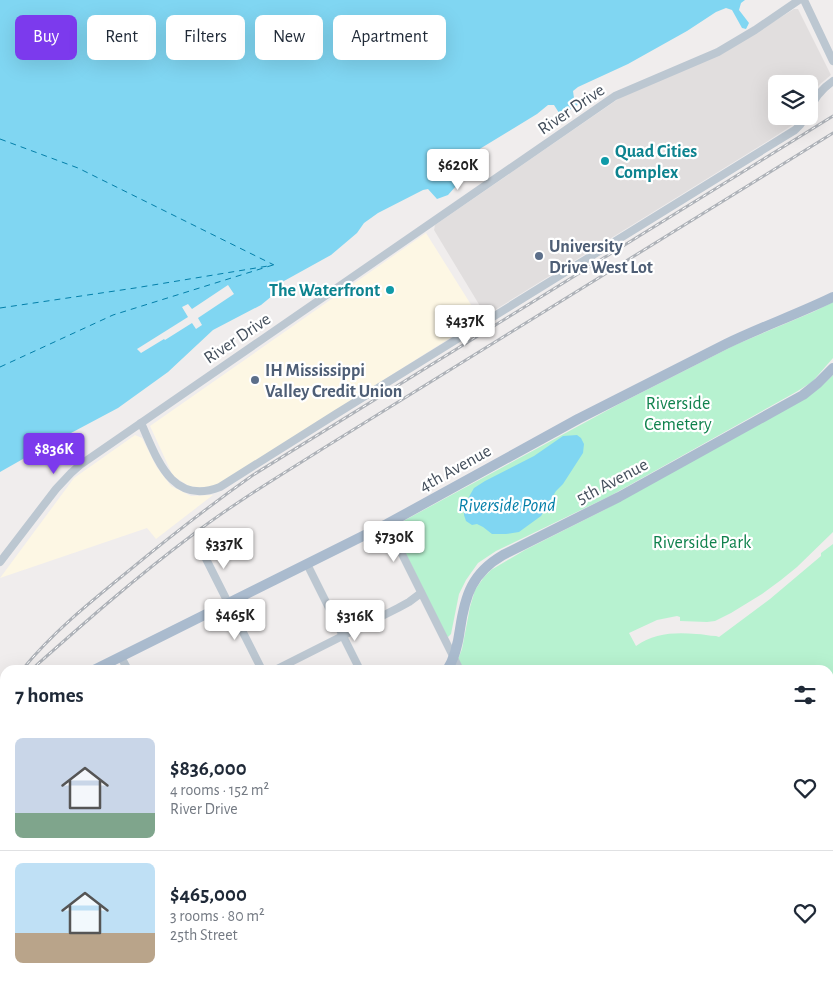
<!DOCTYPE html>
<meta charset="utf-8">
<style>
body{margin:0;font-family:"Alegreya Sans",sans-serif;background:#f2f2f3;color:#1f2937;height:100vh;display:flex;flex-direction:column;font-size:19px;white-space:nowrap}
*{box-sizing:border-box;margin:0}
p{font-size:16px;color:#747a83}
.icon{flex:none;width:28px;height:28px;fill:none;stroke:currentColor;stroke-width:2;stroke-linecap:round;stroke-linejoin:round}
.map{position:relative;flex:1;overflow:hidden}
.details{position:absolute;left:0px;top:665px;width:834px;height:320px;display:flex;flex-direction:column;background:#fff;border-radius:15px 15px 0 0;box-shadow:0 5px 20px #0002}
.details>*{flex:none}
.hud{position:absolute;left:15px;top:15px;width:500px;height:45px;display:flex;gap:10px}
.controls{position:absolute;left:768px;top:75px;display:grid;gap:10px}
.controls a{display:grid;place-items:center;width:50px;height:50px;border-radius:8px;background:#fff;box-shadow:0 5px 20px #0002;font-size:25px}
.price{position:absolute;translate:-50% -42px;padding:0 11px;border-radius:5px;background:#fff;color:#222;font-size:16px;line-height:32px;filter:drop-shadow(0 1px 2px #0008)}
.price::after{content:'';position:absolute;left:50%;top:30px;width:15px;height:11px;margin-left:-8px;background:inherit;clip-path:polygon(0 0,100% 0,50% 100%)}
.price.on{background:#7c3aed;color:#fff}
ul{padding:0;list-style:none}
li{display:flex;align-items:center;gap:15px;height:125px;padding:0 15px}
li+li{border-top:1px solid #e0e1e3}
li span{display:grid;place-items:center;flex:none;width:140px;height:100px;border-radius:8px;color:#555}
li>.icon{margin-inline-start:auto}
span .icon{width:60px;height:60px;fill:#fffc;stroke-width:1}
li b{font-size:21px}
h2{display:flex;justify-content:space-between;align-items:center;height:60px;padding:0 15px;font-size:21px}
.chip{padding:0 18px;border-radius:8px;background:#fff;box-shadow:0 5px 20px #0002;font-size:18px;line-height:45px}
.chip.on{background:#7c3aed;color:#fff}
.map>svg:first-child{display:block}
.commercial{fill:#fdf7e4}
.education{fill:#e1dede}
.green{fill:#b7f2d0}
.water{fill:#80d6f2}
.pier{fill:#f0eded}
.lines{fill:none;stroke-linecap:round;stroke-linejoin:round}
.ferry{stroke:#037fa9;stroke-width:1;stroke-dasharray:6 5;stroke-linecap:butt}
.minor{stroke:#bcc7d1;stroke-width:8}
.major{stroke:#aabbce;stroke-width:10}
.rail-casing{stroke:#aeb2b8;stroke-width:3}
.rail{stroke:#fff;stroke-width:1;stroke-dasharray:4;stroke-linecap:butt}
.culture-dot{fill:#0f9aa8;stroke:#fff;stroke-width:2}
.service-dot{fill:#5c6f8a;stroke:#fff;stroke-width:2}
.labels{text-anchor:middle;stroke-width:4.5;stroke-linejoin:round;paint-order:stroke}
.street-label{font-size:18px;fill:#444f5c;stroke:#fff}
.culture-label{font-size:18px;font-weight:bold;fill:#0d838f;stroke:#fff;text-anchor:start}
.service-label{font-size:18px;font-weight:bold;fill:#4e5e75;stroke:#fff;text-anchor:start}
.park-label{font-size:18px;fill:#10824d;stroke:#fff}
.water-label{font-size:19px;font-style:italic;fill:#037fa9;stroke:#fff}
</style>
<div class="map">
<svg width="833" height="985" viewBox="0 0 833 985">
<rect width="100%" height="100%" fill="#f0eded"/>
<g class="commercial">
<path d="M 426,233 L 480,319 L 219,484 L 205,488 L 189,486 L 173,476 L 150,426 Z"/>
<path d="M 135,435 L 142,438 L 156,466 L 171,486 L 191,496 L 213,495 L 156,539 L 147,528 L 0,578 L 74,478 Z"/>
</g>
<path class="education" d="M 794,9 L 798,9 L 831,75 L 819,85 L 809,99 L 809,84 L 776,84 L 776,116 L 799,116 L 794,124 L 768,141 L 490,313 L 486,314 L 483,311 L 434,230 L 435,225 L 621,97 L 725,52 Z"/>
<g class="green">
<path d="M 833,302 L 833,358 L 812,382 L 796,392 L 610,496 L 496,551 L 478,563 L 466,580 L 459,594 L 451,634 L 448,637 L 446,635 L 394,530 L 396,525 L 619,404 L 735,345 L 813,312 Z"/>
<path d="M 833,375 L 833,532 L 797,567 L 781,580 L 762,594 L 731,613 L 715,621 L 707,622 L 680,621 L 680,617 L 677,616 L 657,620 L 629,633 L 636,646 C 653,633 676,632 696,634 C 703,634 709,636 716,636 L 719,637 L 770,599 L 821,556 L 821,553 L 833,544 L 833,954 L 829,956 L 829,670 L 464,670 L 458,659 L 462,649 L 470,607 L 475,590 L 484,577 L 491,570 L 525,550 L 606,509 L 818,389 Z"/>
<path d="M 242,980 L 271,980 L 280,982 L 281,985 L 245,985 Z"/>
</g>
<g class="water">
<path d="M 0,0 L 745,0 L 741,3 L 739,10 L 749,23 L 746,29 L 742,28 L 732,10 L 726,8 L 716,12 L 687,31 L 628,64 L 578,87 L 573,91 L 574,98 L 580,103 L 561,116 L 554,105 L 548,105 L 537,114 L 450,167 L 448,172 L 456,186 L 448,195 L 437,199 L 428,189 L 423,190 L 378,213 L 364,223 L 357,233 L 331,255 L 284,281 L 272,296 L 261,305 L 213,330 L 168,372 L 118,408 L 71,433 L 56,441 L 51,441 L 33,451 L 30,455 L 0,472 Z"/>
<path d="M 577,435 L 581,438 L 584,444 L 583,453 L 563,484 L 556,491 L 541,516 L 519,532 L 506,534 L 492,534 L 483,527 L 477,524 L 472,525 L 466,521 L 464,515 L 464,508 L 470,495 L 474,488 L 485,481 L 534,456 L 563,436 Z"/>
</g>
<path class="pier" d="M 228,285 L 234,294 L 198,318 L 202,325 L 196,329 L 192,323 L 165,340 L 164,339 L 141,353 L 137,349 L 188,317 L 182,307 L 188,304 L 192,309 Z"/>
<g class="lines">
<g class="ferry">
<path d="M 0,139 L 78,168 L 274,265"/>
<path d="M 0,308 L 135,288 L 268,266"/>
<path d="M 0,367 L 113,315 L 273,265"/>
</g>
<g class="minor">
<path d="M 804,0 L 833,61"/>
<path d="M 809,111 C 814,98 821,89 833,81"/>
<path d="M 141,423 C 157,458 171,506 220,487 L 336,414 L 795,130 L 800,125 L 806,116"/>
<path d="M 387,524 L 460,670"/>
<path d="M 200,547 L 262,670"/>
<path d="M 0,562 L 56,489 L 71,473 L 80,465 L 615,96 L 718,52 L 755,30 L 799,0"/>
<path d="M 307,564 L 360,670"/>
<path d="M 121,657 L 128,670"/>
<path d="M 275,670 L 398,608 L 409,602 L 421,593"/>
<path d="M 0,856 L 5,850"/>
<path d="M 0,885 L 5,889"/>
<path d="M 147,980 L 153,985"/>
<path d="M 238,980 L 240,982"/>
<path d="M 506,980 L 508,985"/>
<path d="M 597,980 L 601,985"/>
<path d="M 791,980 L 793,985"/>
<path d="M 408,985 L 418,980"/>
</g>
<g class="major">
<path d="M 94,670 L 387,524 L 578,419 L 726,344 C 761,327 798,314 833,297"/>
<path d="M 447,670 C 455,658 458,644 460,629 C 465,595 472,573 503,555 L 619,497 L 803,395 L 818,383 L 833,368"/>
<path d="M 0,726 L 5,720"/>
<path d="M 0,759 L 5,763"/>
<path d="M 0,774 L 5,778"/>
<path d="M 10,985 L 14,980"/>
<path d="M 111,985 L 115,980"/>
<path d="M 123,985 L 127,980"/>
</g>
<defs>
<g id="rail">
<path d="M 22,670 C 52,633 89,603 126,573 C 167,539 209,506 253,475 L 833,116"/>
<path d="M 31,670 C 83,624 135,578 191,536 C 234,503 281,475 327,446 L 833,133"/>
<path d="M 0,697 L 5,691"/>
</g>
</defs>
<use href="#rail" class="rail-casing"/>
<use href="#rail" class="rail"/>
</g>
<g class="culture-dot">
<circle cx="605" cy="161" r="5"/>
<circle cx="390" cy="290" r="5"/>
</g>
<g class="service-dot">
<circle cx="539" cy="256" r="5"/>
<circle cx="255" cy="380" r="5"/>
</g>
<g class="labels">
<g class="street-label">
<text transform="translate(571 109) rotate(-34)" y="6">River Drive</text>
<text transform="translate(237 338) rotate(-34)" y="6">River Drive</text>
<text transform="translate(455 468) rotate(-29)" y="6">4th Avenue</text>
<text transform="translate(612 481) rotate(-28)" y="6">5th Avenue</text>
</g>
<g class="culture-label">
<text x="615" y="157">Quad Cities<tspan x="615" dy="21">Complex</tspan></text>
<text x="380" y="296" text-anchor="end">The Waterfront</text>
</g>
<g class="service-label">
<text x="549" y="252">University<tspan x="549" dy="21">Drive West Lot</tspan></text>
<text x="265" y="376">IH Mississippi<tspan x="265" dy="21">Valley Credit Union</tspan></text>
</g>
<g class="park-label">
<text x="678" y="409">Riverside<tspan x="678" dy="21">Cemetery</tspan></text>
<text x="702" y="548">Riverside Park</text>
</g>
<g class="water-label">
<text x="507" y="511">Riverside Pond</text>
</g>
</g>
</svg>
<div class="controls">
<a><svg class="icon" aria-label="layers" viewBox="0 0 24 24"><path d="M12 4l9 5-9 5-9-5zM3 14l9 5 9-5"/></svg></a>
</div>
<b class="price" style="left:458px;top:191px">$620K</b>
<b class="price" style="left:465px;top:347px">$437K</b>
<b class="price on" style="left:54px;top:475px">$836K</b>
<b class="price" style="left:394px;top:563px">$730K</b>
<b class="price" style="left:224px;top:570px">$337K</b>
<b class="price" style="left:235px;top:641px">$465K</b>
<b class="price" style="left:355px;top:642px">$316K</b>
<div class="hud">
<a class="chip on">Buy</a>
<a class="chip">Rent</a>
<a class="chip">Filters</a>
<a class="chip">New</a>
<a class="chip">Apartment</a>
</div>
<section class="details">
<h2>7 homes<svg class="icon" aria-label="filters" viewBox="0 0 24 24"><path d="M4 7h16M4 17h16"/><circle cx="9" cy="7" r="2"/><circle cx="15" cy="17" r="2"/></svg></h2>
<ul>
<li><span style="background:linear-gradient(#c9d6e8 75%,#7fa58c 0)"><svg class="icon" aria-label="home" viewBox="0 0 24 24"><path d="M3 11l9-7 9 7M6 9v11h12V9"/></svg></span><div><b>$836,000</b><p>4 rooms · 152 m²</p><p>River Drive</p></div><svg class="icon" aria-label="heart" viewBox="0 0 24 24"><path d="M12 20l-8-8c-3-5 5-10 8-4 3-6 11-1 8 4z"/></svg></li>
<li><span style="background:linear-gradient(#bfe0f5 70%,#b9a48a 0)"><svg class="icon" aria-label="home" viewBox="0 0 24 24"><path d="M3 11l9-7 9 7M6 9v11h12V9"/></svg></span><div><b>$465,000</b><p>3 rooms · 80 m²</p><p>25th Street</p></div><svg class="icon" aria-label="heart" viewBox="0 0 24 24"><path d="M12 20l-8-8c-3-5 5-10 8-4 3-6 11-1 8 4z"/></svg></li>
</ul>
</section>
</div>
